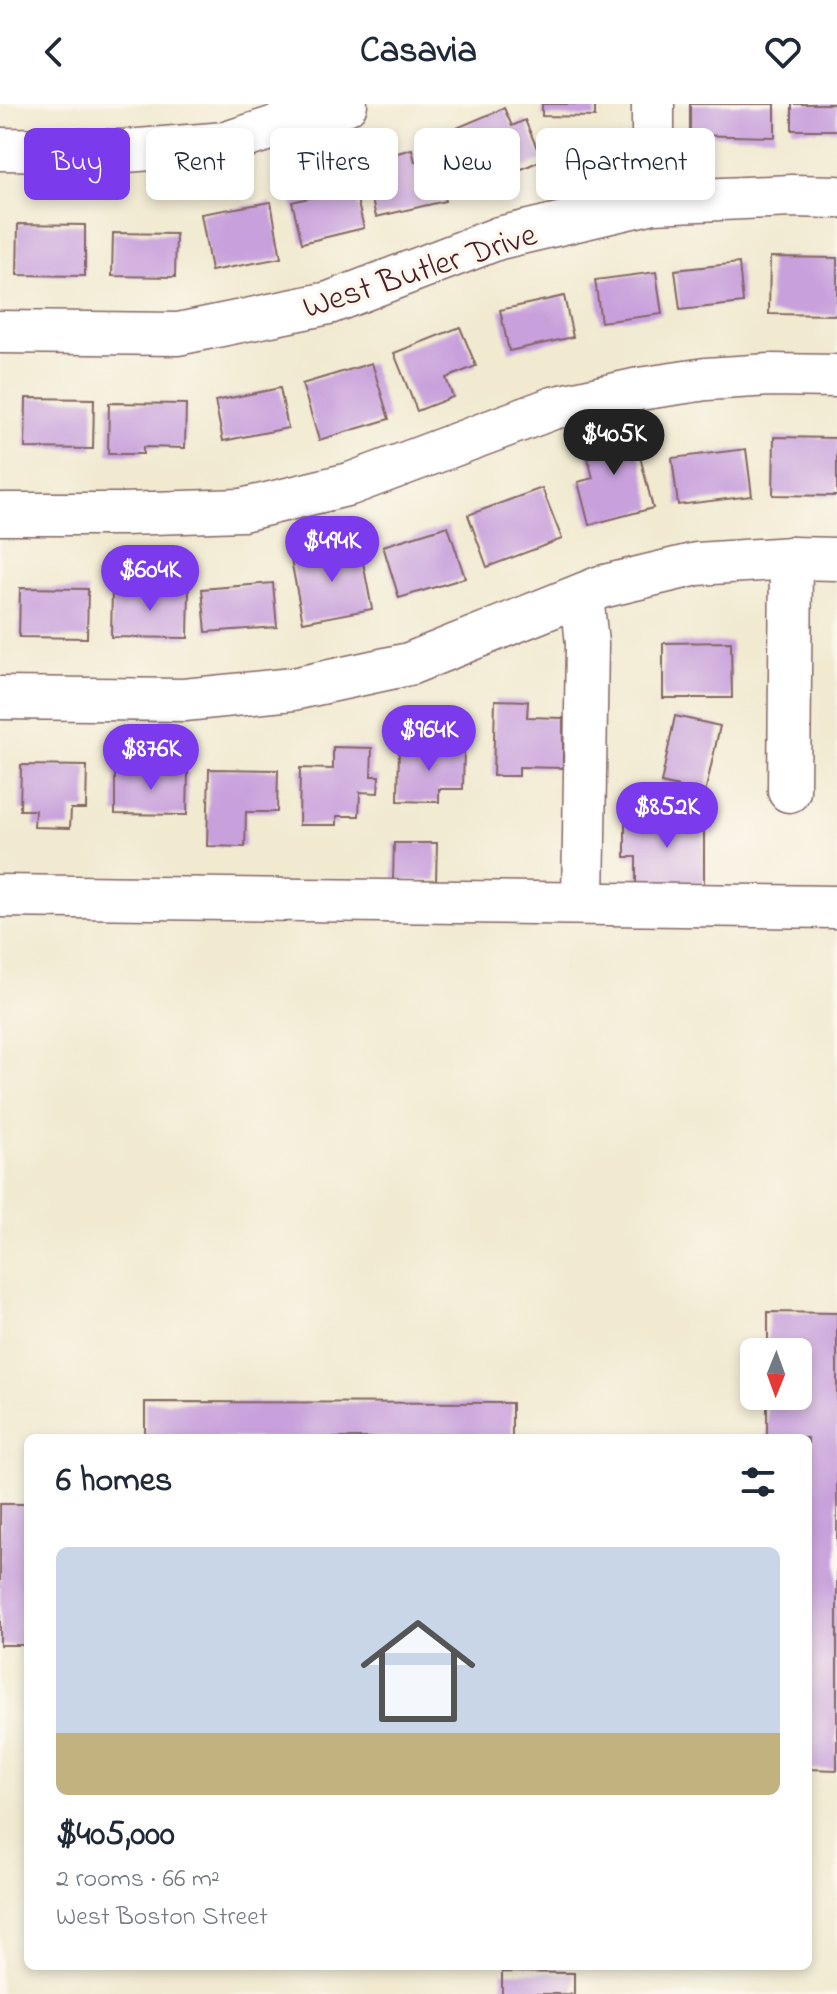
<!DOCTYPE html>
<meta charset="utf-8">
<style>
body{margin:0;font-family:"Indie Flower",sans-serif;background:#f6f6f7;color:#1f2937;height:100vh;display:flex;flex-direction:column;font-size:30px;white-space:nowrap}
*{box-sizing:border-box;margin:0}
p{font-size:26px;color:#747a83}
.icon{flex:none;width:44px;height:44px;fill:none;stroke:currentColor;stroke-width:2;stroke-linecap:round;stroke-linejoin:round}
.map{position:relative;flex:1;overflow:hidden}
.drawer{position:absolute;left:24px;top:1330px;width:788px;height:536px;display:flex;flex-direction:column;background:#fff;border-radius:12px;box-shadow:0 4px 12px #0003}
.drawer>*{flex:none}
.guide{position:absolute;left:24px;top:24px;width:790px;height:72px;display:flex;gap:16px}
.needle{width:52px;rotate:181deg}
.tools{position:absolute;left:740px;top:1234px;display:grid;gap:16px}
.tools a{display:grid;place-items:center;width:72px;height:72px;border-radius:12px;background:#fff;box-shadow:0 4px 12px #0003;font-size:40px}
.price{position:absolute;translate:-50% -68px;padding:0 18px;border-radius:28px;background:#7c3aed;color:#fff;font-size:26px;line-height:52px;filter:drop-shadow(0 2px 4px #0008)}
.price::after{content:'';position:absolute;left:50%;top:48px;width:24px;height:18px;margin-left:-12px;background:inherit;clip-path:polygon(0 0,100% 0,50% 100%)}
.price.current{background:#222;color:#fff}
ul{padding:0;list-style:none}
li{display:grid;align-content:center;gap:16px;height:424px;padding:0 32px}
li span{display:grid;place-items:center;height:248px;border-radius:12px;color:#555}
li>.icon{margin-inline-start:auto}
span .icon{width:144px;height:144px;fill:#fffc;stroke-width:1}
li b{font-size:34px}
h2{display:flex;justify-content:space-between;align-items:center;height:96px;padding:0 32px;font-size:34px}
.chip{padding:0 28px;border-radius:12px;background:#fff;box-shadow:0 4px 12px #0003;font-size:28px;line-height:72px}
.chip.current{background:#7c3aed;color:#fff}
header{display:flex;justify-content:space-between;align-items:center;height:104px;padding:0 32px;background:#fff;font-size:36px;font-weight:700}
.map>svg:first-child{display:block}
.building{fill:#c8a0dc}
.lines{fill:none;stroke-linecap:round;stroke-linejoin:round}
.minor-casing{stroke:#846665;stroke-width:45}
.minor{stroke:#fff;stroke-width:42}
.labels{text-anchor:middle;stroke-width:7;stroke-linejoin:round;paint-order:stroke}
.street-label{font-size:34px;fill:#4a1f2b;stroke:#fbf7ec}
</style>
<header><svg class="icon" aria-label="back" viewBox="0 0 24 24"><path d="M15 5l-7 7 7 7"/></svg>Casavia<svg class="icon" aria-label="heart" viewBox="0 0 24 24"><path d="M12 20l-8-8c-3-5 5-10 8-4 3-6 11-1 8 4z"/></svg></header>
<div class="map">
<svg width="837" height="1890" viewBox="0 0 837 1890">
<rect width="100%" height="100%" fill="#fbf7ec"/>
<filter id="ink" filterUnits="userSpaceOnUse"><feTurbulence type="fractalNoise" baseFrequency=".0125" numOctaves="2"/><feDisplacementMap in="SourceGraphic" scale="16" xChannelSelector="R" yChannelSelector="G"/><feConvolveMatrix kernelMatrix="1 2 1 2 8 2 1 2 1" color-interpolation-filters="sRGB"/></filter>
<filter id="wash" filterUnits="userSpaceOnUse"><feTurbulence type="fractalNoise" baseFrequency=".006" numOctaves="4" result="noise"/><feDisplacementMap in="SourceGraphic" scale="32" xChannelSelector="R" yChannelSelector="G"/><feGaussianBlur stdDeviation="1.8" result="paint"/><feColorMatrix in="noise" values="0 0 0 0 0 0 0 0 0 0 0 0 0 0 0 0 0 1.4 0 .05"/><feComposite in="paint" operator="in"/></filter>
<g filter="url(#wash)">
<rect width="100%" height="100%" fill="#f1ead1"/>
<g id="blocks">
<g class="building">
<path d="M 542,0 L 595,0 L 595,13 L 542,12 Z"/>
<path d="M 690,0 L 775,0 L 775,33 L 690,31 Z"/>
<rect x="792" y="0" width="45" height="26"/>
<path d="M 504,4 L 512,22 L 525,16 L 542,56 L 477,85 L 452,26 Z"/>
<path d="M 412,45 L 415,58 L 434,54 L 445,97 L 376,113 L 366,71 L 393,65 L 390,51 Z"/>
<path d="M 354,83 L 364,124 L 302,139 L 292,98 Z"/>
<path d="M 271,98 L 281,154 L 211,167 L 201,110 Z"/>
<path d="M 18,120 L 85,121 L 85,172 L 17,171 Z"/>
<path d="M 113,129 L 176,130 L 175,173 L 112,172 Z"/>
<path d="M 770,153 L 837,154 L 837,211 L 769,210 Z"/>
<path d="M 739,159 L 743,199 L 680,206 L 675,166 Z"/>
<path d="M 656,168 L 662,210 L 601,218 L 595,176 Z"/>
<path d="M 564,192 L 573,233 L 509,247 L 500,206 Z"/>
<path d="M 460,223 L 476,262 L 446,274 L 453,293 L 417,307 L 394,249 Z"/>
<path d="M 372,259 L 389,315 L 319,336 L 302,280 Z"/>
<path d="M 280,284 L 288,324 L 223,337 L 215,297 Z"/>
<path d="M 26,294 L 94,295 L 93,345 L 25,344 Z"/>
<path d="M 109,299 L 186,300 L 185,344 L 143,343 L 143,350 L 108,350 Z"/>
<path d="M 632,321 L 653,404 L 589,421 L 578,378 L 593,374 L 583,334 Z"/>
<path d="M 774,333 L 837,334 L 837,392 L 773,391 Z"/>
<path d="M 746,345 L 752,392 L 678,401 L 672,354 Z"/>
<path d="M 542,384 L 562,435 L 487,463 L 468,411 Z"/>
<path d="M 448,422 L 465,474 L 399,494 L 383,442 Z"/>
<path d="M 360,443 L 372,505 L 303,518 L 291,456 Z"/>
<path d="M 273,479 L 277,523 L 206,528 L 202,485 Z"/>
<path d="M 20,484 L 88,485 L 87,534 L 19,533 Z"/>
<path d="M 112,484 L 189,486 L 188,534 L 111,533 Z"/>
<path d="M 731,538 L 732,594 L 663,594 L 663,539 Z"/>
<path d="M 495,596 L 528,597 L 527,613 L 563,614 L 563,664 L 519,663 L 519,672 L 493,672 Z"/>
<path d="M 675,612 L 720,622 L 705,689 L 661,679 Z"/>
<path d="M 333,643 L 372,644 L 371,672 L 379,672 L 378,689 L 360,688 L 359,712 L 337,712 L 337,721 L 299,721 L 300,664 L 333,665 Z"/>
<path d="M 399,643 L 464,644 L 463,685 L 439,685 L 439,698 L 398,697 Z"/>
<path d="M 21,661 L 87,662 L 86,705 L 71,705 L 70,724 L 34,723 L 35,706 L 20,706 Z"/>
<path d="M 209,665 L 278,666 L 277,708 L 246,708 L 245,743 L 207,742 Z"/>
<path d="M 115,666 L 188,667 L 187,711 L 115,710 Z"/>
<path d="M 625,712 L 704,712 L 704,782 L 636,782 L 636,753 L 625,753 Z"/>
<path d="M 394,739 L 437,739 L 436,777 L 393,776 Z"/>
<path d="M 768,1208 L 837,1209 L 837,1666 L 808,1665 L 808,1334 L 767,1334 L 767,1292 L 798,1292 L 798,1248 L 768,1248 Z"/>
<path d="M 145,1298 L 512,1299 L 512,1334 L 145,1334 Z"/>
<rect x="0" y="1400" width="28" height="141"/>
<path d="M 502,1868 L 574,1869 L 574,1890 L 502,1890 Z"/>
</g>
</g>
</g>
<g filter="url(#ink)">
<use href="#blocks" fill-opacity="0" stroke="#846665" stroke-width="2"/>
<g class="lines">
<defs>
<g id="minor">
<path d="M 0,45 L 126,47 L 226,39 L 346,0"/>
<path d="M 653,98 L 653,0"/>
<path d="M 0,228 L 178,230 L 329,199 L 499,134 L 653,98 L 792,92 L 837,93"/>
<path d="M 0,410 L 123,410 L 242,406 L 350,380 L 553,304 L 639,285 L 706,275 L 770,271 L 837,272"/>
<path d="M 582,491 L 587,540 L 583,798"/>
<path d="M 0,594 L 184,596 L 293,585 L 409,560 L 601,483 L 697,460 L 791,454 L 837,455"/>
<path d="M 789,687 L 791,454"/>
<path d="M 0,792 L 837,803"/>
</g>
</defs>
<use href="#minor" class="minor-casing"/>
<use href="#minor" class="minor"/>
</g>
</g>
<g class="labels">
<g class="street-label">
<text transform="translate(419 165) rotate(-18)" y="12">West Butler Drive</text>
</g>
</g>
</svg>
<div class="tools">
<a><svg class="needle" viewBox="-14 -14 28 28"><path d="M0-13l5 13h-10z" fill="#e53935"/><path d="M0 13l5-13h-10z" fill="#747a83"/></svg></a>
</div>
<b class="price current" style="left:614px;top:373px">$405K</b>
<b class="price" style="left:332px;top:480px">$494K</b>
<b class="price" style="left:150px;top:509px">$604K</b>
<b class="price" style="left:429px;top:669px">$964K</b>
<b class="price" style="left:151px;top:688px">$876K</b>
<b class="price" style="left:667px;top:746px">$852K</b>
<div class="guide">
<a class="chip current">Buy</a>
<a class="chip">Rent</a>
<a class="chip">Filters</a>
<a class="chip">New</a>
<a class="chip">Apartment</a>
</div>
<section class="drawer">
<h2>6 homes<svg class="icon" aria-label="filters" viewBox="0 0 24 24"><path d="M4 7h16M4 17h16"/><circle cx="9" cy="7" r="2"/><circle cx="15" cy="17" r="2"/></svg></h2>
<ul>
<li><span style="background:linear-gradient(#c9d6e8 75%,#c2b280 0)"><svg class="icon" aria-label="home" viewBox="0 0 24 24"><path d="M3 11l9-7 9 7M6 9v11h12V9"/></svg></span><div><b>$405,000</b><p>2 rooms · 66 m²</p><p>West Boston Street</p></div></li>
</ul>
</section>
</div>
